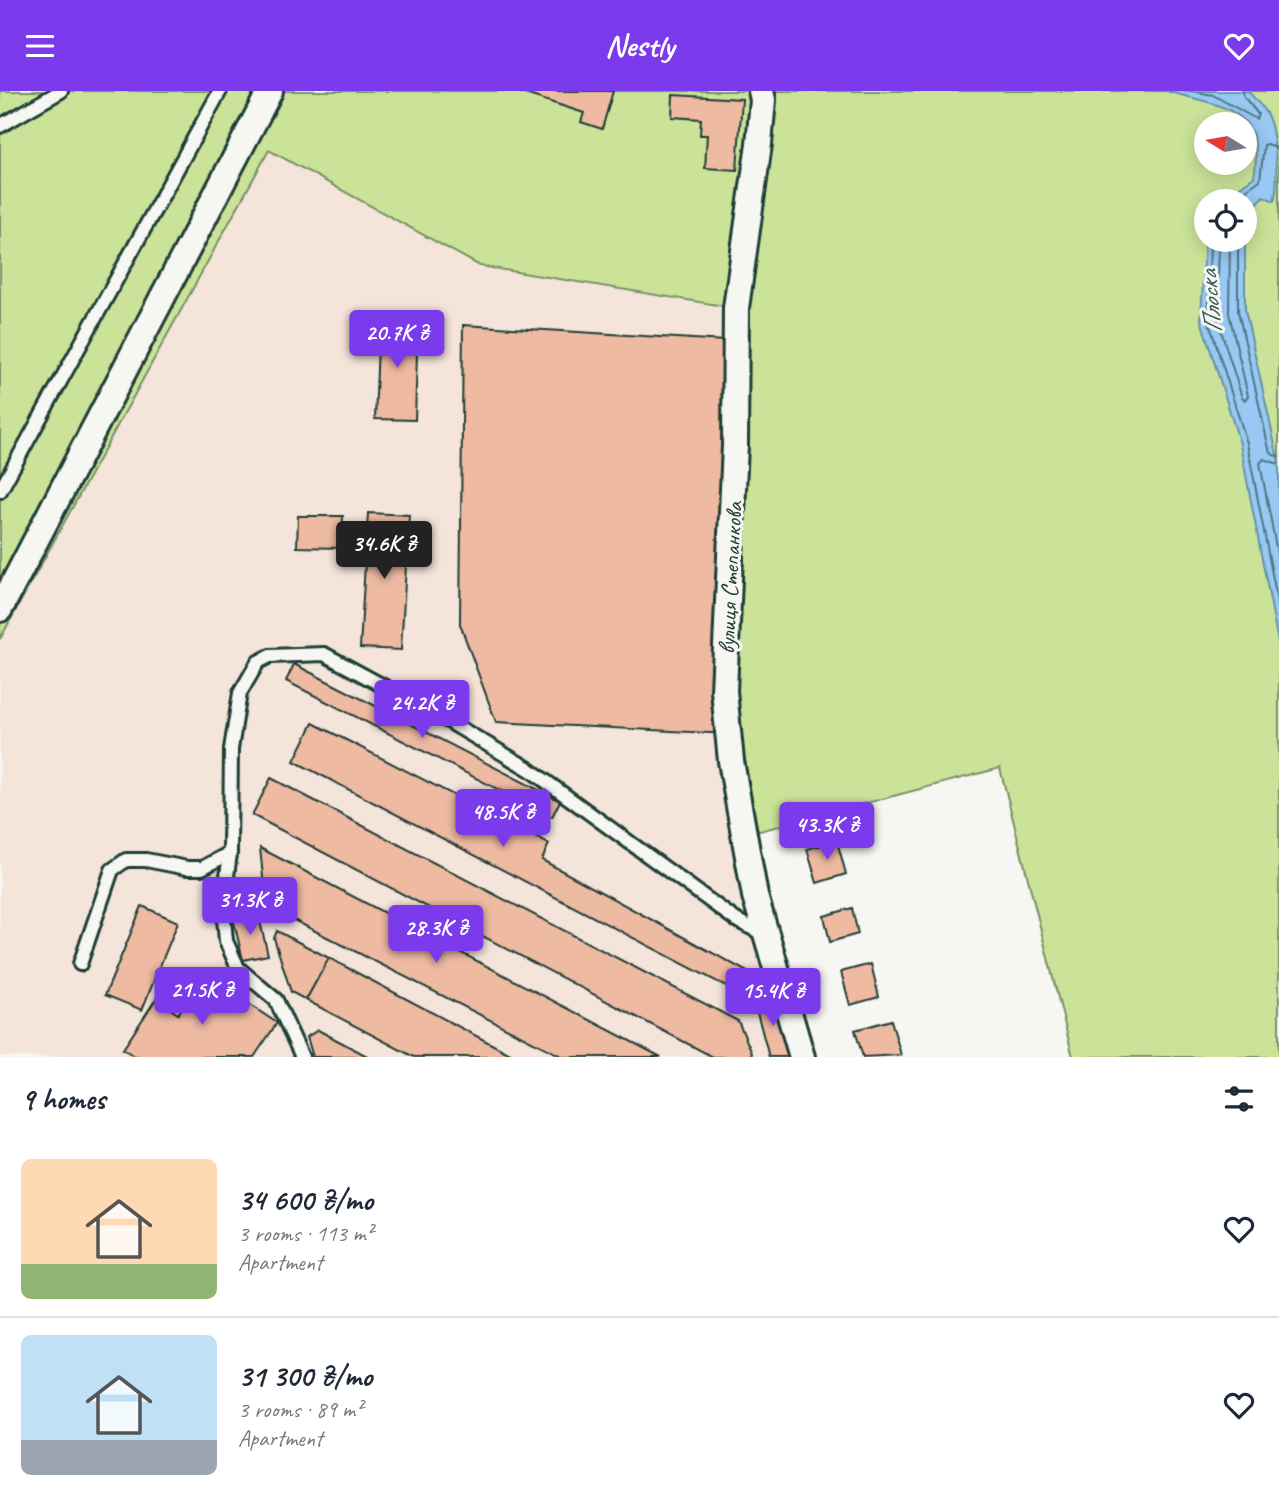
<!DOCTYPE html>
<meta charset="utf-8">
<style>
body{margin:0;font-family:Caveat,sans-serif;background:#f2f2f3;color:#1f2937;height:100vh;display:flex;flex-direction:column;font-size:26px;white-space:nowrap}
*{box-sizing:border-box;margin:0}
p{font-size:23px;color:#747a83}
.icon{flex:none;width:38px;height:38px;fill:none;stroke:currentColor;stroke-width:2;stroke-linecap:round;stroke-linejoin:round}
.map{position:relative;height:966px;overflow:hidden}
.details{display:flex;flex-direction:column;background:#fff;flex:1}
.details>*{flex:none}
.needle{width:46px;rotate:281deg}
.fabs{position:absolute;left:1194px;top:21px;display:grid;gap:14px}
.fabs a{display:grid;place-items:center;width:63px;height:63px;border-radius:50%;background:#fff;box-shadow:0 4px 18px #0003;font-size:35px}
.price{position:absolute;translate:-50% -60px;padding:0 16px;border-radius:7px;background:#7c3aed;color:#fff;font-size:23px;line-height:46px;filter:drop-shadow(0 2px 4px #0008)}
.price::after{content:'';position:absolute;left:50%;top:42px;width:21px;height:16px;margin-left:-10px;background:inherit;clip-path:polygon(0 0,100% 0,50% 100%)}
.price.on{background:#222;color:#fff}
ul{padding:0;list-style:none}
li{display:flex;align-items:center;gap:21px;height:175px;padding:0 21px}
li+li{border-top:2px solid #e0e1e3}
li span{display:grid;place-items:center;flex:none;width:196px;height:140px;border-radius:10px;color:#555}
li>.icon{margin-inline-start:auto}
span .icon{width:84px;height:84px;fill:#fffc;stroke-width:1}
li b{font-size:30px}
h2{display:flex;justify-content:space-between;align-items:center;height:84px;padding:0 21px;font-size:30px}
header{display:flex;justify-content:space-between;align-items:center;height:91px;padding:0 21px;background:#7c3aed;color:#fff;font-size:32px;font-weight:800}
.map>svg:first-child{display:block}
.built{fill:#f4e4da}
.green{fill:#cbe399;stroke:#759066;stroke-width:2;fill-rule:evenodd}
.water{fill:#98c9f4;stroke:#6891a7;stroke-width:2}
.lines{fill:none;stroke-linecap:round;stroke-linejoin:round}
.shore{stroke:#4f7581;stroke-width:2}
.building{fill:#efbaa2;stroke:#1f3d34;stroke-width:2}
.lane-casing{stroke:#1f3d34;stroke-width:18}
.street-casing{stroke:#1f3d34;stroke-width:30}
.lane{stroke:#f6f6f2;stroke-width:12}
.street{stroke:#f6f6f2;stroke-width:24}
.labels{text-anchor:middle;stroke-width:6;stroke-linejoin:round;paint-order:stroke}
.street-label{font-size:24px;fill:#1f3d34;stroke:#f6f6f2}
.water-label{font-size:26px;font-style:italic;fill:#37595a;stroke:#f6f6f2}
</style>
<header><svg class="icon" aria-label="menu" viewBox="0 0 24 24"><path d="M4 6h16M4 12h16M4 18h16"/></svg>Nestly<svg class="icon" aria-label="heart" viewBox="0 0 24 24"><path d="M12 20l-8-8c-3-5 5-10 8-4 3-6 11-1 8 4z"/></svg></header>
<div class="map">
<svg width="1279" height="966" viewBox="0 0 1279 966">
<rect width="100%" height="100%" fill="#f6f6f2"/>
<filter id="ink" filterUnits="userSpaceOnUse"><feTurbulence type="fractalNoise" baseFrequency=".0143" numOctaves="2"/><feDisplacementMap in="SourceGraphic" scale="14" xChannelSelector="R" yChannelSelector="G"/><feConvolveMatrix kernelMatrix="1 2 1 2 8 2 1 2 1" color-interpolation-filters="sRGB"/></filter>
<g filter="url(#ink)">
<path class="built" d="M 269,59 L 480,175 L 736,217 L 733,747 L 793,966 L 0,966 L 0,548 Z"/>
<path class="green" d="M 0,0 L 1279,0 L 1279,966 L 1073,966 L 1000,677 L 733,747 L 736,217 L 480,175 L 269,59 L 0,548 ZM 1206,33 L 1244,33 L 1244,72 L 1206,72 ZM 1206,110 L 1244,110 L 1244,149 L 1206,149 Z"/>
<path class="water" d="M 1166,0 L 1248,0 C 1254,7 1261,14 1266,22 C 1276,38 1279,95 1274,110 L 1263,105 L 1250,123 L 1245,149 L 1245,219 L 1279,372 L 1279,556 L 1240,353 L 1201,229 L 1206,127 L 1206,149 L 1244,149 L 1244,110 L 1220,110 L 1254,86 C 1267,15 1218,15 1166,0 Z"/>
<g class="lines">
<g class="shore">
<path d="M 1191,0 L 1213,4 L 1256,28 L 1258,23 L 1244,6 L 1243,0"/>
<path d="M 1231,110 L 1260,89 L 1264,54 L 1268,53 L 1279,59"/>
<path d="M 1210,149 L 1208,228 L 1247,352 L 1279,519"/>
<path d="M 1219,149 L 1217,227 L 1242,307 L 1245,309 L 1248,305 L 1229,222 L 1230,149"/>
<path d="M 1238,149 L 1238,220 L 1269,358 L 1273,364 L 1279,365"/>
<path d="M 1279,373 L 1264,368 L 1260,372 L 1279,472"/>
</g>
</g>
<g class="building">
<path d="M 516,0 L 613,0 L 602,38 L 581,31 L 584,22 Z"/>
<path d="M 673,4 L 742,8 L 737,79 L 705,77 L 707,44 L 700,44 L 701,28 L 672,26 Z"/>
<path d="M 379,228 L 418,229 L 415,329 L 375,328 Z"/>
<path d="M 463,234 L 725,250 L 729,643 L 496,631 L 460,533 Z"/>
<path d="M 368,422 L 409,424 L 401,559 L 360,557 Z"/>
<path d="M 298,425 L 343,425 L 342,457 L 297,456 Z"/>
<path d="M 294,573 L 560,710 L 552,726 L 286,590 Z"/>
<path d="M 313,632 L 549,753 L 542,769 L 773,895 L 776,904 L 754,910 L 294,670 Z"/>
<path d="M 271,687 L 738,930 L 752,962 L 751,966 L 713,966 L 252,724 Z"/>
<path d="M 837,750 L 846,783 L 817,792 L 807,758 Z"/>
<path d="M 260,757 L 661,966 L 563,966 L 266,815 Z"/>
<path d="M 142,815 L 178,831 L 142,919 L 105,904 Z"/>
<path d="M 852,817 L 858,843 L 830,851 L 824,825 Z"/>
<path d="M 258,822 L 268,864 L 243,869 L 233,827 Z"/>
<path d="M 277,840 L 329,867 L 306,909 L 291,901 L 274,847 Z"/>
<path d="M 329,867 L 516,966 L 414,966 L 306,909 Z"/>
<path d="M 871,873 L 879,906 L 850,914 L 841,881 Z"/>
<path d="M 204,883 L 277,932 L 254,966 L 136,966 L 123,958 L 156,908 L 178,923 Z"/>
<path d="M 776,904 L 793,966 L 769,966 L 754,910 Z"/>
<path d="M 891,929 L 901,964 L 863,966 L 855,939 Z"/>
<path d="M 318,939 L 369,966 L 313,966 L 307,946 Z"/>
</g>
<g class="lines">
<defs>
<g id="lane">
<path d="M 0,35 L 61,0"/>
<path d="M 0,400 L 220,0"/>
<path d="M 80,873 L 112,779 L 126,769 L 146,769 L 187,777 L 202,777 L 230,762"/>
<path d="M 302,966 L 276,909 L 238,877 L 226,850 L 223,816 L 230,762 L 231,658 L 240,602 L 258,571 L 270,565 L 324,563 L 448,630 L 529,678 L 736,829 L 765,844"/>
</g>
<g id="street">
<path d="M 761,0 L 763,9 L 759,53 L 736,217 L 735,354 L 724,600 L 731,670 L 755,805 L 802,966"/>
<path d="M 0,518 L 270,0"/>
</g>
</defs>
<use href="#lane" class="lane-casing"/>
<use href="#street" class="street-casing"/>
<use href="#lane" class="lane"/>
<use href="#street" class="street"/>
</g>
</g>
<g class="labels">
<g class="street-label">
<text transform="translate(730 487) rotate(-87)" y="8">вулиця Степанкова</text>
</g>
<g class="water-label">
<text transform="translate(1210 211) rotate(-95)" y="9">Плоска</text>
</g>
</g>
</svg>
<div class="fabs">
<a><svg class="needle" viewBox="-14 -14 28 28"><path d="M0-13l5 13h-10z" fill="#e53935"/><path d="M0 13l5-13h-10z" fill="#747a83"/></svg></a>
<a><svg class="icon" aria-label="locate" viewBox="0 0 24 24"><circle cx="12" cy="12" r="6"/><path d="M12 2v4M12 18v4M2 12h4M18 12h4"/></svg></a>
</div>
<b class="price" style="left:397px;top:279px">20.7K ₴</b>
<b class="price on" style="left:384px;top:490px">34.6K ₴</b>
<b class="price" style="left:422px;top:649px">24.2K ₴</b>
<b class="price" style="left:503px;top:758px">48.5K ₴</b>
<b class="price" style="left:827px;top:771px">43.3K ₴</b>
<b class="price" style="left:250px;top:846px">31.3K ₴</b>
<b class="price" style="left:436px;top:874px">28.3K ₴</b>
<b class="price" style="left:202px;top:936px">21.5K ₴</b>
<b class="price" style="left:773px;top:937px">15.4K ₴</b>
</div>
<section class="details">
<h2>9 homes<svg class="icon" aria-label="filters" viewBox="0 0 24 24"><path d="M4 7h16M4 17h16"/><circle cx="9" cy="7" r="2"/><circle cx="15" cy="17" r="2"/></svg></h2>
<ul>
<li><span style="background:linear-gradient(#ffd9b3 75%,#8fb573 0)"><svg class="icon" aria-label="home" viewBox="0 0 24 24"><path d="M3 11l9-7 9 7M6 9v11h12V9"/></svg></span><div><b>34 600 ₴/mo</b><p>3 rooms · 113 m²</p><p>Apartment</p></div><svg class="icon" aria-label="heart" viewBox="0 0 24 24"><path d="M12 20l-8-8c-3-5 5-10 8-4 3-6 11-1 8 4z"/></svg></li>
<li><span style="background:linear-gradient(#bfe0f5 75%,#9aa5b1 0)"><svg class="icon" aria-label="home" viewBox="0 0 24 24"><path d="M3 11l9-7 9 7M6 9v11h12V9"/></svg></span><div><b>31 300 ₴/mo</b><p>3 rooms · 89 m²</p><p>Apartment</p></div><svg class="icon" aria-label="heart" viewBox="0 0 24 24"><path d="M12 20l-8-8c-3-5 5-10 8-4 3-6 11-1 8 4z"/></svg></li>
</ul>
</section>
